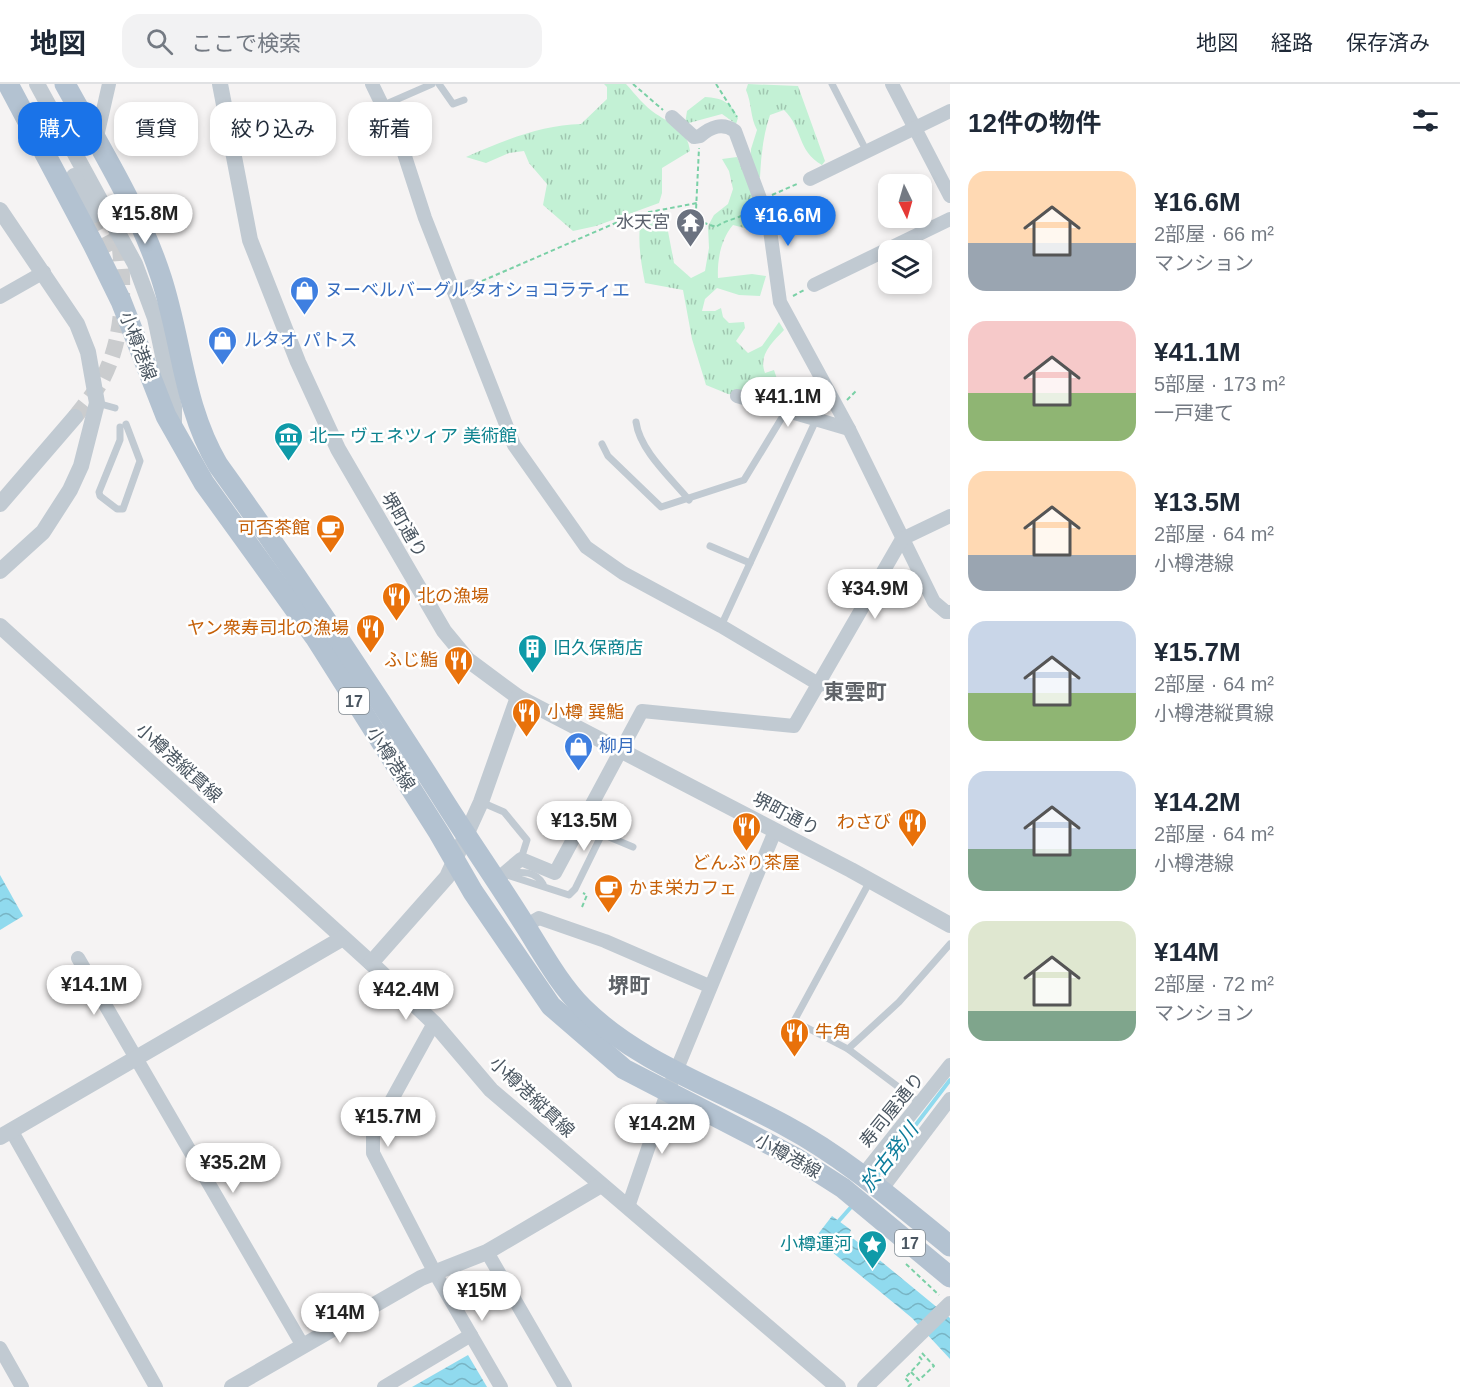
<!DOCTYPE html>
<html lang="ja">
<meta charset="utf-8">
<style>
body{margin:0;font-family:Helvetica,"Noto Sans JP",sans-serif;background:#f2f2f3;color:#1f2937;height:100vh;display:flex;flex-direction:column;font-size:22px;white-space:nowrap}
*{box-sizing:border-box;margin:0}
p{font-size:20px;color:#747a83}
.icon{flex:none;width:33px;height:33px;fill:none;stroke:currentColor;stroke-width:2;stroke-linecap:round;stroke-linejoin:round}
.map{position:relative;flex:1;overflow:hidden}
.sheet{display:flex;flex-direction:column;background:#fff;width:510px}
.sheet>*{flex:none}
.guide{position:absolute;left:18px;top:18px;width:570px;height:54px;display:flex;gap:12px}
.needle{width:39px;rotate:175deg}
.tools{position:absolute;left:878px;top:90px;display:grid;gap:12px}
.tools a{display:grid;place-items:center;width:54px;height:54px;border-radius:12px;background:#fff;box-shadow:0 3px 9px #0003;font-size:30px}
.price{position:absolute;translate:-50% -51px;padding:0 14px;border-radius:21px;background:#fff;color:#222;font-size:20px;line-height:39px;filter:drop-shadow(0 2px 3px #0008)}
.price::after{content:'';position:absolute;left:50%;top:36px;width:18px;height:14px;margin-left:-9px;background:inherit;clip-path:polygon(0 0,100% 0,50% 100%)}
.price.active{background:#1a73e8;color:#fff}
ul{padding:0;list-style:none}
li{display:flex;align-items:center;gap:18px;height:150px;padding:0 18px}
li span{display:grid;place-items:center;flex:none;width:168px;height:120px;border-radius:18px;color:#555}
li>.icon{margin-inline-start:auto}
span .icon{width:72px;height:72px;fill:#fffc;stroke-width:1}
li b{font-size:26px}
h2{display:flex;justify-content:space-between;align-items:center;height:72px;padding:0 18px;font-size:26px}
.pill{padding:0 21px;border-radius:18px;background:#fff;box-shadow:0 3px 9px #0003;font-size:21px;line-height:54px}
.pill.active{background:#1a73e8;color:#fff}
header{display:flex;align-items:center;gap:36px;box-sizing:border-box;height:84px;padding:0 30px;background:#fff;border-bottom:2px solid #e0e1e3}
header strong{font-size:28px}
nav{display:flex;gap:33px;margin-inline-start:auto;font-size:21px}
.search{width:420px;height:54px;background:#f2f2f3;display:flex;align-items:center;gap:15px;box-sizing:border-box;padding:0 21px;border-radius:18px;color:#747a83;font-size:22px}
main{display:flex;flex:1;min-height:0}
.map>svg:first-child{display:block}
.grass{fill:url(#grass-tufts)}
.water{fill:url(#water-waves)}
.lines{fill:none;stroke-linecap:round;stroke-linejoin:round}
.stream{stroke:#90daee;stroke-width:4}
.tertiary-tunnel{stroke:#caccce;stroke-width:16;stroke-dasharray:16 8;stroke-linecap:butt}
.path{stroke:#7ad0a6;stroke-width:2;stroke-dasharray:4.5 3;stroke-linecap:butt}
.service{stroke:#c1cad2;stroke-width:7}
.minor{stroke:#c1cad2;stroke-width:14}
.tertiary{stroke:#c1cad2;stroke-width:16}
.primary{stroke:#b3c2d1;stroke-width:21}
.labels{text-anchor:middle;stroke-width:5;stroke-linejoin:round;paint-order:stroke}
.shield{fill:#fff;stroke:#808990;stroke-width:1.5}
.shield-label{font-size:16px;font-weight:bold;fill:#4a5661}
.worship-label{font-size:18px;fill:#5b616d;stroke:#fff;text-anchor:end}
.shop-label{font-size:18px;fill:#366cbe;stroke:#fff;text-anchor:start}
.street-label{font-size:18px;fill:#4a5661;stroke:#fff}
.culture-label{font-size:18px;fill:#0d838f;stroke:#fff;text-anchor:start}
.food-label{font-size:18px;fill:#c56008;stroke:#fff;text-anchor:end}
.water-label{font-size:20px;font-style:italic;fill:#0c7c9b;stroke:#fff}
.quarter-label{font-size:21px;font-weight:bold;fill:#5f6368;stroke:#fff}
</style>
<header>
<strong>地図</strong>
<div class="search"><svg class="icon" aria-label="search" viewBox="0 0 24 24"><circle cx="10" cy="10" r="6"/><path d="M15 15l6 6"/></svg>ここで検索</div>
<nav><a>地図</a><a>経路</a><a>保存済み</a></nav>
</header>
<main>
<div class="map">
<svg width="950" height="1303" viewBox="0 0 950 1303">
<defs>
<pattern id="grass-tufts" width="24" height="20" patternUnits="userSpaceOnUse" patternTransform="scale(1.5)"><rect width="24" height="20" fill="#c3f1d5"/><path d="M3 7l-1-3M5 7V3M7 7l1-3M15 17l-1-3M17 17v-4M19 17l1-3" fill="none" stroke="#a0c6b0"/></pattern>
<pattern id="water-waves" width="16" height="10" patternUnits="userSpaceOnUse" patternTransform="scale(1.5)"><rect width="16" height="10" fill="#90daee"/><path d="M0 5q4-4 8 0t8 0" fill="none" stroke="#78b4c4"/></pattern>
</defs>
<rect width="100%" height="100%" fill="#f5f3f3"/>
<g class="grass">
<path d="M 604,0 L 626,0 C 635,10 645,23 656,30 C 672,40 688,47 690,67 L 662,84 L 662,109 L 659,119 L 596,142 L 573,147 L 543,121 L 547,100 L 529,79 L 524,67 L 509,69 L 486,79 L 466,73 C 502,57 541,41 581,40 L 607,15 L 607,3 Z"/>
<path d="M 748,0 L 798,2 L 825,77 L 822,81 C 797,67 803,44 784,26 L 770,31 C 763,51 761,73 760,94 L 750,82 L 751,65 L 757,46 C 750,33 752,20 746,6 Z"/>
<path d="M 705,13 C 722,14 731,18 738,34 L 736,40 L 722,30 L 685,40 L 687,27 Z"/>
<path d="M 737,73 L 759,125 L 761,138 L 752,146 L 733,141 C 721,155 717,176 718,194 L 752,190 L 766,192 L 760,212 L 739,211 L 717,204 L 705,215 L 702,227 L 715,227 L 721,224 L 723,233 L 729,239 L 744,238 L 745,244 L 736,257 L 748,269 L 762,262 L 779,238 L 784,246 C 772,259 758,271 765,289 L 774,286 L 777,295 L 774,302 L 781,311 L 778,319 L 728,310 L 706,301 L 692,255 L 683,206 L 645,199 C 641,179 638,161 640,141 L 659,132 L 667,142 L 674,179 L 691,194 L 705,187 L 709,164 L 708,142 L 714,131 L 728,120 L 733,105 L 729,87 L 722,75 Z"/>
</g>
<g class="water">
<path d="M 0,791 L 23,832 L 0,846 Z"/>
<path d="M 832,1132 L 851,1146 L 849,1151 L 950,1234 L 950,1275 L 912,1234 L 815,1154 Z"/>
<path d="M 468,1271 L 487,1303 L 412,1303 Z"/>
</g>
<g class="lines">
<g class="stream">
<path d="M 876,1093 L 950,996"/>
<path d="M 837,1139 L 852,1122"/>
</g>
<g class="tertiary-tunnel">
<path d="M 94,131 L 117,175"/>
<path d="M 75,333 C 84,321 95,309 102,296 C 130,243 124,176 113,120"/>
</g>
<g class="path">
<path d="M 633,0 L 663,26"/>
<path d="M 716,0 L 737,33"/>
<path d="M 772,111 L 797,100"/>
<path d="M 696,136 L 716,143 C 726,135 742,135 749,126"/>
<path d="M 695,147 L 699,64"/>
<path d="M 482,197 L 634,131 L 697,119"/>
<path d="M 793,212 L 804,206"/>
<path d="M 847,316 L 857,306"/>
<path d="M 582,823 L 587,811 L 583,809"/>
<path d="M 906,1180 L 939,1211"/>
<path d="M 911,1288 L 919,1296 L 934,1282 L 921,1268"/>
<path d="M 908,1303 L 911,1300 L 905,1294 L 922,1276 L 918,1271"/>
</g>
<g class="service">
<path d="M 439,0 L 453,20 L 464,16"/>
<path d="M 832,0 L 867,68"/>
<path d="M 384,21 L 432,0"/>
<path d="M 97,319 L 115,324"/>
<path d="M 636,338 C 640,367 671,394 689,416"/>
<path d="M 120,343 L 120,356 L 99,408 L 100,412 L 117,425 L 123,425 L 140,377 L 126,340"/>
<path d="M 602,360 L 608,372 L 661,423 L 744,396 L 786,327"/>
<path d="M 710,462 L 750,479"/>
<path d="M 721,542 L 816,336"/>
<path d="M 481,718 L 504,728 L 527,756 L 521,775"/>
<path d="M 507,789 C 521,788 535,786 543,800"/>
<path d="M 504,790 L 569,811 L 575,805 L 602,750 L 633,763"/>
<path d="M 870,797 L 794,937 L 848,965 L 921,1020"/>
<path d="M 848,965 L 899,918 L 950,860"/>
</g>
<g class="minor">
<path d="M 372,0 L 401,60 L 425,134 L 514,361 L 586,463 L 623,489 L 721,542 L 820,601"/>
<path d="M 892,0 L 950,112"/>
<path d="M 672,33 L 694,53 L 700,52 C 711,43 722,38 735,47 L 769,139 L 780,218 L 849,345 L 934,518 L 946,528 L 950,528"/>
<path d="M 96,57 L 109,0"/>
<path d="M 810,95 L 950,27"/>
<path d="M 814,201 L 950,135"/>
<path d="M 455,209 L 471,202"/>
<path d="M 0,213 L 44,188"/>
<path d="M 737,312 L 849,345"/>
<path d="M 495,797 L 521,775 L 555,789 L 642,627 L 794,642 L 902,455 L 950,432"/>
<path d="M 525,842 L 539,834 L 605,857 L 709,902"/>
<path d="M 78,874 L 303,1262"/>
<path d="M 434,939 L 373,1050 L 373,1069 L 435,1189 L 501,1303"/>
<path d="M 11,1046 L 156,1303"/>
<path d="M 862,1092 L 950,981"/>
<path d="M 881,1106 L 950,1015"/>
<path d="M 628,1123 L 667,1009 L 775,747"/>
<path d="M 487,1168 L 565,1303"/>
<path d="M 0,1264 L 22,1303"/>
<path d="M 384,1303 L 471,1251"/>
</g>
<g class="tertiary">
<path d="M 37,0 L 135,180 L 155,234 L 174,323 L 174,344"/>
<path d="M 220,0 L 250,156 L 298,278 L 338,365 L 444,547 L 468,576 L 518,613 L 851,786 L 950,841"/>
<path d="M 74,92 L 94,131"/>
<path d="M 0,126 L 77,240 L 88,268 L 97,319 L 81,382 L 70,406 L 43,448 L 0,487"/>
<path d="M 0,420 L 75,333"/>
<path d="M 0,542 L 371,879 L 434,939 L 491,1006 L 838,1303"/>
<path d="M 371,879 L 447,793 L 481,718 L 518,613"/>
<path d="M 0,1053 L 343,854"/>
<path d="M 232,1303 L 421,1194 L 487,1168 L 601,1101"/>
<path d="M 865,1303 L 950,1220"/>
</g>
<g class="primary">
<path d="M 8,0 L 93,160 L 121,217 L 166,332 L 204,399 L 315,553 L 439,749 L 473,808 L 551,922 L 624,985 L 796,1074 L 843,1104 L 950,1193"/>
<path d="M 65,0 C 99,62 139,125 161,193 C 182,257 183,322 218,381 C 295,488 368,597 439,709 C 467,754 498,798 526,843 C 543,870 560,901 583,924 C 640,980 717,1004 786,1042 C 846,1074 898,1120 950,1162"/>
</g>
</g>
<defs>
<symbol id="temple-pin" viewBox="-11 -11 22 30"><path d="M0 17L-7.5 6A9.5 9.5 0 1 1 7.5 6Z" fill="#6b7280" stroke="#fff"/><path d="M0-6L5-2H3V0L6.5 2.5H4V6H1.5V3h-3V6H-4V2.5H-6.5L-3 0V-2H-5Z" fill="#fff"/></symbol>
<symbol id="shop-pin" viewBox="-11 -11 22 30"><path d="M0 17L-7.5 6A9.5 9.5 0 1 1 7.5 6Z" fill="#3f7fe0" stroke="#fff"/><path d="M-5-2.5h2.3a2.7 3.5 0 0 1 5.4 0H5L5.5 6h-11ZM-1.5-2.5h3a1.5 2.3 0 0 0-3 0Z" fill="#fff"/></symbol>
<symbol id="museum-pin" viewBox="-11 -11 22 30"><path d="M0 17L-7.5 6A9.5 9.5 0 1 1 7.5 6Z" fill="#0f9aa8" stroke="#fff"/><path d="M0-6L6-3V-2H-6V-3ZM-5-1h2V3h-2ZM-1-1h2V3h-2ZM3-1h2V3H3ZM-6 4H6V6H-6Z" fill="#fff"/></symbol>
<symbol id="cafe-pin" viewBox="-11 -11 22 30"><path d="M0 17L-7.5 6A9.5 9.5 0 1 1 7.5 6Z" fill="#e8710a" stroke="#fff"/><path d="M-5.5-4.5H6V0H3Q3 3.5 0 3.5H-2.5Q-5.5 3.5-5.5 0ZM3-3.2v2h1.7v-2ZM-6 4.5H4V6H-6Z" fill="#fff"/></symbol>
<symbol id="restaurant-pin" viewBox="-11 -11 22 30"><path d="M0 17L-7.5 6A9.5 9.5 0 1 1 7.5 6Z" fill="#e8710a" stroke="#fff"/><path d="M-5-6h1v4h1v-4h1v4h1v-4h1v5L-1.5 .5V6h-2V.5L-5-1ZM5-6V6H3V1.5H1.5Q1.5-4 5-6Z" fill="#fff"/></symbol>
<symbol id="building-pin" viewBox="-11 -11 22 30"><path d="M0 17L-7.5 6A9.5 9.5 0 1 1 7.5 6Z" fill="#0f9aa8" stroke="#fff"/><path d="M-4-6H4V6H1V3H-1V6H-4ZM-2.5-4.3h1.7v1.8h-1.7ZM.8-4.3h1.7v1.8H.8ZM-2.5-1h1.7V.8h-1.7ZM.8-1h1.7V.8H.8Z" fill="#fff"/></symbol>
<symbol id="sight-pin" viewBox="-11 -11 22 30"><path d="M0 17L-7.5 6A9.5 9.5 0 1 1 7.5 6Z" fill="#0f9aa8" stroke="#fff"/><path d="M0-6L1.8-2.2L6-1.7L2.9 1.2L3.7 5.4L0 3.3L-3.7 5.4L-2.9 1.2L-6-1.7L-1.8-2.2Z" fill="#fff"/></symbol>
</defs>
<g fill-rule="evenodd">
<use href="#temple-pin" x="674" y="122" width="33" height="45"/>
<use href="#shop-pin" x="288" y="190" width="33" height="45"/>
<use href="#shop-pin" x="206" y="240" width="33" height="45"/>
<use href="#museum-pin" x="272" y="336" width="33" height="45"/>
<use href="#cafe-pin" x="314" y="428" width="33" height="45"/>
<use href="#restaurant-pin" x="380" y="496" width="33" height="45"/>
<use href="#restaurant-pin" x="354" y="528" width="33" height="45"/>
<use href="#building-pin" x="516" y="548" width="33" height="45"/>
<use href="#restaurant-pin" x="442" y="560" width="33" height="45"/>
<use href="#restaurant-pin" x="510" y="612" width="33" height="45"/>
<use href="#shop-pin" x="562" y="646" width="33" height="45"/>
<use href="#restaurant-pin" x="896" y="722" width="33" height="45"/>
<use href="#restaurant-pin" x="730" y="726" width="33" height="45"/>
<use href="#cafe-pin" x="592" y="788" width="33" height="45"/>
<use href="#restaurant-pin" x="778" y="932" width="33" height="45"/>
<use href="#sight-pin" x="856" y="1144" width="33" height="45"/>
</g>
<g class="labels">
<g class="shield">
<rect x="339" y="604" width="30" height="26" rx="4.5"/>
<rect x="895" y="1146" width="30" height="26" rx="4.5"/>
</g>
<g class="shield-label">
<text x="354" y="623">17</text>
<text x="910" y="1165">17</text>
</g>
<g class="worship-label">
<text x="670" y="144">水天宮</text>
</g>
<g class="shop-label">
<text x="325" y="212">ヌーベルバーグルタオショコラティエ</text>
<text x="244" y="262">ルタオ パトス</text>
<text x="599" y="668">柳月</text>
</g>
<g class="street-label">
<text transform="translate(138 262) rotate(69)" y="6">小樽港線</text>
<text transform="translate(404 441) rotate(60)" y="6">堺町通り</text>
<text transform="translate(391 675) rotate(57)" y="6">小樽港線</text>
<text transform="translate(179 679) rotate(42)" y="6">小樽港縦貫線</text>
<text transform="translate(786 730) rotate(27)" y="6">堺町通り</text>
<text transform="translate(532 1013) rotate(43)" y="6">小樽港縦貫線</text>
<text transform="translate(892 1026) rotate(-51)" y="6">寿司屋通り</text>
<text transform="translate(788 1072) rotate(29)" y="6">小樽港線</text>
</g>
<g class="culture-label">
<text x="309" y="358">北一 ヴェネツィア 美術館</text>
<text x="553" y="570">旧久保商店</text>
<text x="852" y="1166" text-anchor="end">小樽運河</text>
</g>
<g class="food-label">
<text x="310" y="450">可否茶館</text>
<text x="417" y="518" text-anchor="start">北の漁場</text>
<text x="349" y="550">ヤン衆寿司北の漁場</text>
<text x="438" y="582">ふじ鮨</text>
<text x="547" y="634" text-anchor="start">小樽 巽鮨</text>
<text x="891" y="744">わさび</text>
<text x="746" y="785" text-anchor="middle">どんぶり茶屋</text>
<text x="629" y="810" text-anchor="start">かま栄カフェ</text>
<text x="815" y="954" text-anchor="start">牛角</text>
</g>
<g class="water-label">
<text transform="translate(889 1073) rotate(-52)" y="7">於古発川</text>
</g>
<g class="quarter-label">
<text x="855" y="615">東雲町</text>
<text x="629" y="909">堺町</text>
</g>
</g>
</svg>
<div class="tools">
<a><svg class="needle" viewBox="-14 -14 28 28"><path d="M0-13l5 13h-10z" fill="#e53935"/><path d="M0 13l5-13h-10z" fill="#747a83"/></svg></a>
<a><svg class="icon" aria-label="layers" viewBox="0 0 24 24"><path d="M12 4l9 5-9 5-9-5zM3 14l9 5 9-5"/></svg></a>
</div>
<b class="price" style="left:145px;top:161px">¥15.8M</b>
<b class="price active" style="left:788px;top:163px">¥16.6M</b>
<b class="price" style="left:788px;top:344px">¥41.1M</b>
<b class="price" style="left:875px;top:536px">¥34.9M</b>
<b class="price" style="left:584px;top:768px">¥13.5M</b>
<b class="price" style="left:94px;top:932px">¥14.1M</b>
<b class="price" style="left:406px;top:937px">¥42.4M</b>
<b class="price" style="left:388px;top:1064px">¥15.7M</b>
<b class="price" style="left:662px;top:1071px">¥14.2M</b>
<b class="price" style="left:233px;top:1110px">¥35.2M</b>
<b class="price" style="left:482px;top:1238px">¥15M</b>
<b class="price" style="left:340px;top:1260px">¥14M</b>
<div class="guide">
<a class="pill active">購入</a>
<a class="pill">賃貸</a>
<a class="pill">絞り込み</a>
<a class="pill">新着</a>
</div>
</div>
<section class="sheet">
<h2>12件の物件<svg class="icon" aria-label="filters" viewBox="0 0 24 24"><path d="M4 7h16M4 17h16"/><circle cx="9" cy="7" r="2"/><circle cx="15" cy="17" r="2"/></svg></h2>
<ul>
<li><span style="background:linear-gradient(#ffd9b3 60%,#9aa5b1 0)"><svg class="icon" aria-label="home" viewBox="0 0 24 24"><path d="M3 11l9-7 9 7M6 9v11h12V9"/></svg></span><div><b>¥16.6M</b><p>2部屋 · 66 m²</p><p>マンション</p></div></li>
<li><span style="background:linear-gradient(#f6c9c9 60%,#8fb573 0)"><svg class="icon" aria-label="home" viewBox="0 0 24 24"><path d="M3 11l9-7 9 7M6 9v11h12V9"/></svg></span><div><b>¥41.1M</b><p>5部屋 · 173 m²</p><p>一戸建て</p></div></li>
<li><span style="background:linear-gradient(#ffd9b3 70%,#9aa5b1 0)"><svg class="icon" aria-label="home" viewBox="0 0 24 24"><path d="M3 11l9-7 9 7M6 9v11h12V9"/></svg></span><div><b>¥13.5M</b><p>2部屋 · 64 m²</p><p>小樽港線</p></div></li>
<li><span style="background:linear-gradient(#c9d6e8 60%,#8fb573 0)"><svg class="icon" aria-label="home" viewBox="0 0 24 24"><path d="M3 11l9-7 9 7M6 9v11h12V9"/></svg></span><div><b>¥15.7M</b><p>2部屋 · 64 m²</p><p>小樽港縦貫線</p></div></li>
<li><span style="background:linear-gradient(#c9d6e8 65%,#7fa58c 0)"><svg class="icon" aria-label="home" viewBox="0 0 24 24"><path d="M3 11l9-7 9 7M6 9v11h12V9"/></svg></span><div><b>¥14.2M</b><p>2部屋 · 64 m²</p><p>小樽港線</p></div></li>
<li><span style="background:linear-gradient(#dfe7d0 75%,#7fa58c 0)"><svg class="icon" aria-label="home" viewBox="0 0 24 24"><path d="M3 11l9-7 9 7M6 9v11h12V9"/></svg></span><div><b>¥14M</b><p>2部屋 · 72 m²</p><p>マンション</p></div></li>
</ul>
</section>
</main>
